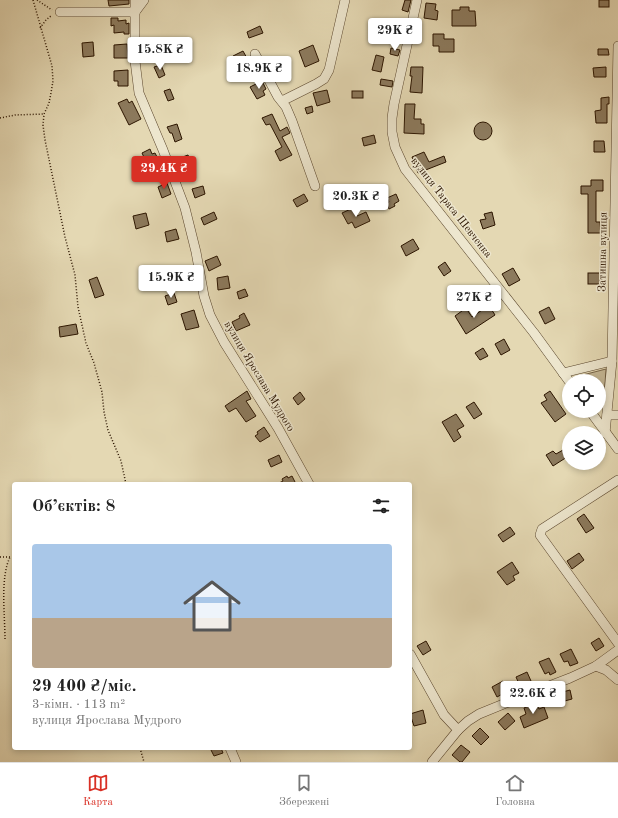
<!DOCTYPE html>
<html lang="uk">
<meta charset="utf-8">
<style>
body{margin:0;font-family:"Old Standard TT",serif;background:#f6f6f6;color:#222;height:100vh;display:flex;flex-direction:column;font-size:15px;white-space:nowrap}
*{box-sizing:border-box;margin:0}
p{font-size:13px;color:#767676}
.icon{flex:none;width:22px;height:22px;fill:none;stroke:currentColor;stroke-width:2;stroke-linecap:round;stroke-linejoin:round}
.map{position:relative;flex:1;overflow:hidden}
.panel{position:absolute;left:12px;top:482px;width:400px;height:268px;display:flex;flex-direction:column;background:#fff;border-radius:4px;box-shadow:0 2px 6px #0003}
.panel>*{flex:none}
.fabs{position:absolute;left:562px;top:374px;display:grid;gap:8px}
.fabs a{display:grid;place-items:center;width:44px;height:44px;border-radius:50%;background:#fff;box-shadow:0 2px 6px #0003;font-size:20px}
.price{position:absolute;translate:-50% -34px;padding:0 9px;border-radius:4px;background:#fff;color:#222;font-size:13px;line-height:26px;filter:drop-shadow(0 1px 2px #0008)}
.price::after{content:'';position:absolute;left:50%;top:24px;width:12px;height:9px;margin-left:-6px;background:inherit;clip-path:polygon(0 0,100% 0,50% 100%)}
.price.active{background:#d93025;color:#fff}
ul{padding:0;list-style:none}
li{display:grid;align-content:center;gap:8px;height:212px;padding:0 20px}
li span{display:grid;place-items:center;height:124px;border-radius:4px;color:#555}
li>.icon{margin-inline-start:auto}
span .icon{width:72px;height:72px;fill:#fffc;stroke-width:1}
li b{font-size:17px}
h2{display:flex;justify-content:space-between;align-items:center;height:48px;padding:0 20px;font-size:17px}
.dock{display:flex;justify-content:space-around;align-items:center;height:56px;border-top:1px solid #e0e0e0;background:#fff;font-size:11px;color:#767676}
.dock a{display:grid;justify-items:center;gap:2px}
.dock .active{color:#d93025}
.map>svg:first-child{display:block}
.green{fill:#c5b795;stroke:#78664a}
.building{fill:#8c7a5d;stroke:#2c1500}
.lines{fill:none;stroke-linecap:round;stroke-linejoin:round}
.minor-casing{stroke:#5a462d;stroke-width:10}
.path{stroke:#2c1500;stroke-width:1.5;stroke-dasharray:1 2;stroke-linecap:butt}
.minor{stroke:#ede6ce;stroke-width:9}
.labels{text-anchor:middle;stroke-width:3;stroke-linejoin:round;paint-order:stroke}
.street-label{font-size:11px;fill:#2c1500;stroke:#ede6ce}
</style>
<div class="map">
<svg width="618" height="762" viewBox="0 0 618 762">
<rect width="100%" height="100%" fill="#e4d8b3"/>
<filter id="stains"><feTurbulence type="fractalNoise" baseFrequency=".005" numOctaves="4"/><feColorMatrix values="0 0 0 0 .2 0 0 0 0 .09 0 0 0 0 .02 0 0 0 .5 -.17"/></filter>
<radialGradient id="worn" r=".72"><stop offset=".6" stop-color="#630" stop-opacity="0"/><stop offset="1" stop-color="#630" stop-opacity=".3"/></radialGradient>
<path class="green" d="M 606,369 L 604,398 L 599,399 L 599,381 L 578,381 L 575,377 Z"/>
<g class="building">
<path d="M 108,0 L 129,0 L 129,4 L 109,6 Z"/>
<path d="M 405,0 L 411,0 L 408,12 L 402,10 Z"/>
<rect x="599" y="0" width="10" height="7"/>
<path d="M 426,3 L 436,4 L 435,10 L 438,11 L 437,20 L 424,18 Z"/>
<path d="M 460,7 L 469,7 L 469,11 L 475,11 L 476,26 L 452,26 L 452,10 L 460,10 Z"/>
<path d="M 111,18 L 118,18 L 118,21 L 126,20 L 126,24 L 129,23 L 129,34 L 124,34 L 124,32 L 114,33 L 114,25 L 111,26 Z"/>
<path d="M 260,26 L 263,33 L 249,38 L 247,32 Z"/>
<path d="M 433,34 L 444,34 L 444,39 L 454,39 L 454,52 L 439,52 L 439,46 L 433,46 Z"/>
<path d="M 93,42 L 94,56 L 83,57 L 82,43 Z"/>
<path d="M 127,44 L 128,58 L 114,58 L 114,45 Z"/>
<path d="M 313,45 L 319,61 L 305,67 L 299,51 Z"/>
<path d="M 391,48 L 400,50 L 398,56 L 390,54 Z"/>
<path d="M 598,49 L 608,49 L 609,55 L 598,55 Z"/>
<path d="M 243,51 L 248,60 L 238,65 L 233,56 Z"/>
<path d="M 376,55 L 384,57 L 381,72 L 372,70 Z"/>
<path d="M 161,65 L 165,75 L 159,78 L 154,67 Z"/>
<path d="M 411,67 L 423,67 L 422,93 L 410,92 L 412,76 L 410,76 Z"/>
<path d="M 606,67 L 606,77 L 594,77 L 593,68 Z"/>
<path d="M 128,70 L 128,86 L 118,86 L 118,81 L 114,81 L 114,71 Z"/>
<path d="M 381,79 L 393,81 L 392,87 L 380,85 Z"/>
<path d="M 262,81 L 266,89 L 263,91 L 265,95 L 257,99 L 250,87 Z"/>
<path d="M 170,89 L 174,99 L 168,101 L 164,91 Z"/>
<path d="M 327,90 L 330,102 L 317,106 L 313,93 Z"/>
<rect x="352" y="91" width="11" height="7"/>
<path d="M 609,97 L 609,104 L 607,104 L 607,123 L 596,123 L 595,111 L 601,110 L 601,98 Z"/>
<path d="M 127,99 L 129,103 L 132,101 L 141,119 L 129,125 L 118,103 Z"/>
<path d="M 405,104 L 415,104 L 414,119 L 421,119 L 421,124 L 424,124 L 424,134 L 404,133 Z"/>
<path d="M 312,106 L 313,112 L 307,114 L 305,108 Z"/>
<path d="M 272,114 L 280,131 L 287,127 L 290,133 L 282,137 L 292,155 L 280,161 L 275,151 L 282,147 L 270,124 L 266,125 L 262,118 Z"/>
<circle cx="483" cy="131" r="9"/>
<path d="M 177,124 L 182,139 L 175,142 L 172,133 L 170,133 L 167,127 Z"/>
<path d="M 374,135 L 376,143 L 364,146 L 362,138 Z"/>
<path d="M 594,141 L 604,141 L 605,152 L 594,152 Z"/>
<path d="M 150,149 L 152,154 L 155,153 L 159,161 L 148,166 L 142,153 Z"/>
<path d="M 424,152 L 429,162 L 444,156 L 446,162 L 418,173 L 412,157 Z"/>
<path d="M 188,155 L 192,166 L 184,168 L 180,158 Z"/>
<path d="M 591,180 L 603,180 L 603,191 L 596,191 L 596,222 L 600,222 L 601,233 L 588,233 L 588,194 L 581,194 L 581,186 L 591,186 Z"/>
<path d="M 167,183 L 171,194 L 162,198 L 158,187 Z"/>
<path d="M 203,186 L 205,194 L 195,198 L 192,189 Z"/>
<path d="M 304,194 L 308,201 L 297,207 L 293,200 Z"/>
<path d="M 396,194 L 399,201 L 394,204 L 395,206 L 389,209 L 387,203 L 389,202 L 387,198 Z"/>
<path d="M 353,208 L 357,216 L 366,212 L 370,221 L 355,228 L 352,222 L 348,224 L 342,213 Z"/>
<path d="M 214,212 L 217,219 L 204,225 L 201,218 Z"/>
<path d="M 492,212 L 495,225 L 483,229 L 480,220 L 486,219 L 484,214 Z"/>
<path d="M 146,213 L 149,225 L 136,229 L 133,216 Z"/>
<path d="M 176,229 L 179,239 L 167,242 L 165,232 Z"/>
<path d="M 413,239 L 419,249 L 406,256 L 401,246 Z"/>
<path d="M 217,256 L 221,265 L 209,271 L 205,261 Z"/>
<path d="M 445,262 L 451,271 L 444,276 L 438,267 Z"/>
<path d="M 513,268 L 520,280 L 509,286 L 502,274 Z"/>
<rect x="588" y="273" width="14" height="11"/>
<path d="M 228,276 L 230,288 L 218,290 L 217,278 Z"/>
<path d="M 97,277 L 104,295 L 95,298 L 89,280 Z"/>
<path d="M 467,288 L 472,296 L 465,300 L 460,292 Z"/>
<path d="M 245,289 L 248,296 L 239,299 L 237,292 Z"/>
<path d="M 174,293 L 177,302 L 168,305 L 165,296 Z"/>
<path d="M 488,304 L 495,315 L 466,334 L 455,316 L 466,308 L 472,317 L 482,310 L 481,309 Z"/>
<path d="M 549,307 L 555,319 L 545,324 L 539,312 Z"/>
<path d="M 194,310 L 199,327 L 186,330 L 181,314 Z"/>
<path d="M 244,313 L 250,325 L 236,331 L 232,322 L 240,318 L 239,316 Z"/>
<path d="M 76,324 L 78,334 L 60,337 L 59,327 Z"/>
<path d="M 504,339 L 510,350 L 501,355 L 495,344 Z"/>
<path d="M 483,348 L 488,356 L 480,360 L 475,353 Z"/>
<path d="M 247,391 L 251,399 L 246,401 L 256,416 L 246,422 L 236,408 L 229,412 L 225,406 Z"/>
<path d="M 550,391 L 566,414 L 555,422 L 541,403 L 547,400 L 544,395 Z"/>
<path d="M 300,392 L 305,399 L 298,405 L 293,398 Z"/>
<path d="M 474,402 L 482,414 L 474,419 L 466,407 Z"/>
<path d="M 456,414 L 464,426 L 457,430 L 461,437 L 454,442 L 442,422 Z"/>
<path d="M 264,427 L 270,436 L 260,442 L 255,436 L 258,434 L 257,432 Z"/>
<path d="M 563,450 L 567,457 L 553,466 L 546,455 L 553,451 L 556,454 Z"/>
<path d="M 279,455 L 282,462 L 271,467 L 268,460 Z"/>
<path d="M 287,476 L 288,478 L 292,476 L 296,484 L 277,484 L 283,481 L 282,479 Z"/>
<path d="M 584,514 L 594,528 L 586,533 L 577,519 Z"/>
<path d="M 510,527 L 515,534 L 503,542 L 498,535 Z"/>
<path d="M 579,553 L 584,560 L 572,569 L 567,561 Z"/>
<path d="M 512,562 L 519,573 L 513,576 L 515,580 L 507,585 L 497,572 Z"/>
<path d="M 599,638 L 604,646 L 596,651 L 591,643 Z"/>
<path d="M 426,641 L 431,650 L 423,655 L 417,646 Z"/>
<path d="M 571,649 L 578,663 L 570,666 L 568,661 L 564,662 L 560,654 Z"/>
<path d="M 549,658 L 556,672 L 550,675 L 549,672 L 545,674 L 539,662 Z"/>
<path d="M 527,672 L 531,681 L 520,686 L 516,677 Z"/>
<path d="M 503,681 L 508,691 L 497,697 L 492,687 Z"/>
<path d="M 570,690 L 572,699 L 561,702 L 559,693 Z"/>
<path d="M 536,703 L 539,709 L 544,707 L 548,718 L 524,728 L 520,717 L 526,714 L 524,708 Z"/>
<path d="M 423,710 L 426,723 L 414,726 L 410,714 Z"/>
<path d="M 508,713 L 515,721 L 505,730 L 498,722 Z"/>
<path d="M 480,728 L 489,737 L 481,745 L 472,736 Z"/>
<path d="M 461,745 L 470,752 L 462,762 L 460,762 L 452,755 Z"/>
<path d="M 210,748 L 221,748 L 223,753 L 214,756 Z"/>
</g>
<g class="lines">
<defs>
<g id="minor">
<path d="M 135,0 L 135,61 L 139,93 L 163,150 L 185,208 L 196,252 L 204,296 L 210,315 L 224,342 L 278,428 L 309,484"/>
<path d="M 417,0 L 394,104 L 392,118 L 392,132 L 395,147 L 405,169 L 534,333 L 569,381"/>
<path d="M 60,12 L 135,12 L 144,0"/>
<path d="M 255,54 L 278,97 L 286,107 L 292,121 L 315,186"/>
<path d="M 282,101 L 316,84 L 324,79 L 329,70 L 345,0"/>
<path d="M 563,373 L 612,361"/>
<path d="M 590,411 L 618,449"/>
<path d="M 607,415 L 618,415"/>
<path d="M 605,433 L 612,361 L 618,46"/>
<path d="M 618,480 L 542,529 L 540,535 L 618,643"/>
<path d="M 410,654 L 444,715 L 458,730"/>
<path d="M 596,666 L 606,670 L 618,680"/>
<path d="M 230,748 L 236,762"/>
<path d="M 432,762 L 458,730 L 468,721 L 479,714 L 521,697 L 570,678 L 596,666 L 618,650"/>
</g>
</defs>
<use href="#minor" class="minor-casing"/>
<g class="path">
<path d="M 33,0 L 52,66 L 53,81 L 51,93 L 49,103 L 44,114 L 43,125 L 45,140 L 65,237 L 75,275 L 78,307 L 86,343 L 94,363 L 102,392 L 104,412 L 108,430 L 121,461 L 126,484"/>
<path d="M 37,0 L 52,10"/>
<path d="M 40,28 L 46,20 L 52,15"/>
<path d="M 0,118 L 15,115 L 44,114"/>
<path d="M 0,557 L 14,557"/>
<path d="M 5,639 C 5,615 0,578 10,557"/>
<path d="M 140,748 L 144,762"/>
</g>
<use href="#minor" class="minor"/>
</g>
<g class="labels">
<g class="street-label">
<text transform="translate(452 207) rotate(52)" y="4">вулиця Тараса Шевченка</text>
<text transform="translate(602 252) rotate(-89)" y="4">Затишна вулиця</text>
<text transform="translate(260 376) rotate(59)" y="4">вулиця Ярослава Мудрого</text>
</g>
</g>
<rect width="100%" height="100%" filter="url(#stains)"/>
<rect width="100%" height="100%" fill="url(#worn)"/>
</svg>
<div class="fabs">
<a><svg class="icon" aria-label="locate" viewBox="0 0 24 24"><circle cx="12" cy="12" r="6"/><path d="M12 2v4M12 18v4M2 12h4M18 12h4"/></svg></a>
<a><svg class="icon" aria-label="layers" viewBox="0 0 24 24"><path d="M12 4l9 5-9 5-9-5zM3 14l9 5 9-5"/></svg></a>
</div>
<b class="price" style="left:395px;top:52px">29K ₴</b>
<b class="price" style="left:160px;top:71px">15.8K ₴</b>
<b class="price" style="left:259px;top:90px">18.9K ₴</b>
<b class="price active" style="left:164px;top:190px">29.4K ₴</b>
<b class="price" style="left:356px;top:218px">20.3K ₴</b>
<b class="price" style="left:171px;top:299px">15.9K ₴</b>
<b class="price" style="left:474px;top:319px">27K ₴</b>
<b class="price" style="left:533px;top:715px">22.6K ₴</b>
<section class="panel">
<h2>Об’єктів: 8<svg class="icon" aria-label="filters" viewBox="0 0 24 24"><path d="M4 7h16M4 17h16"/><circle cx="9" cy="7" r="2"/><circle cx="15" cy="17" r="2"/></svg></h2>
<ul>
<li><span style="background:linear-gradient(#a9c7e8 60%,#b9a48a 0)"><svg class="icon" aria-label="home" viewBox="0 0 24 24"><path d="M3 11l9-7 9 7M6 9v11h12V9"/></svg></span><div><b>29 400 ₴/міс.</b><p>3-кімн. · 113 m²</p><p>вулиця Ярослава Мудрого</p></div></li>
</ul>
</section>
</div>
<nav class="dock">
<a class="active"><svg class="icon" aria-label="map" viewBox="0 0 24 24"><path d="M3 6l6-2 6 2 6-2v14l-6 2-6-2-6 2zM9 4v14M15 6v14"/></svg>Карта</a>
<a><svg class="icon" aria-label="saved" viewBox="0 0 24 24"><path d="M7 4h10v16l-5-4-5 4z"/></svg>Збережені</a>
<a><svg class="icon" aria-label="home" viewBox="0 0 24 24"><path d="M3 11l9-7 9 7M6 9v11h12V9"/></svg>Головна</a>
</nav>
